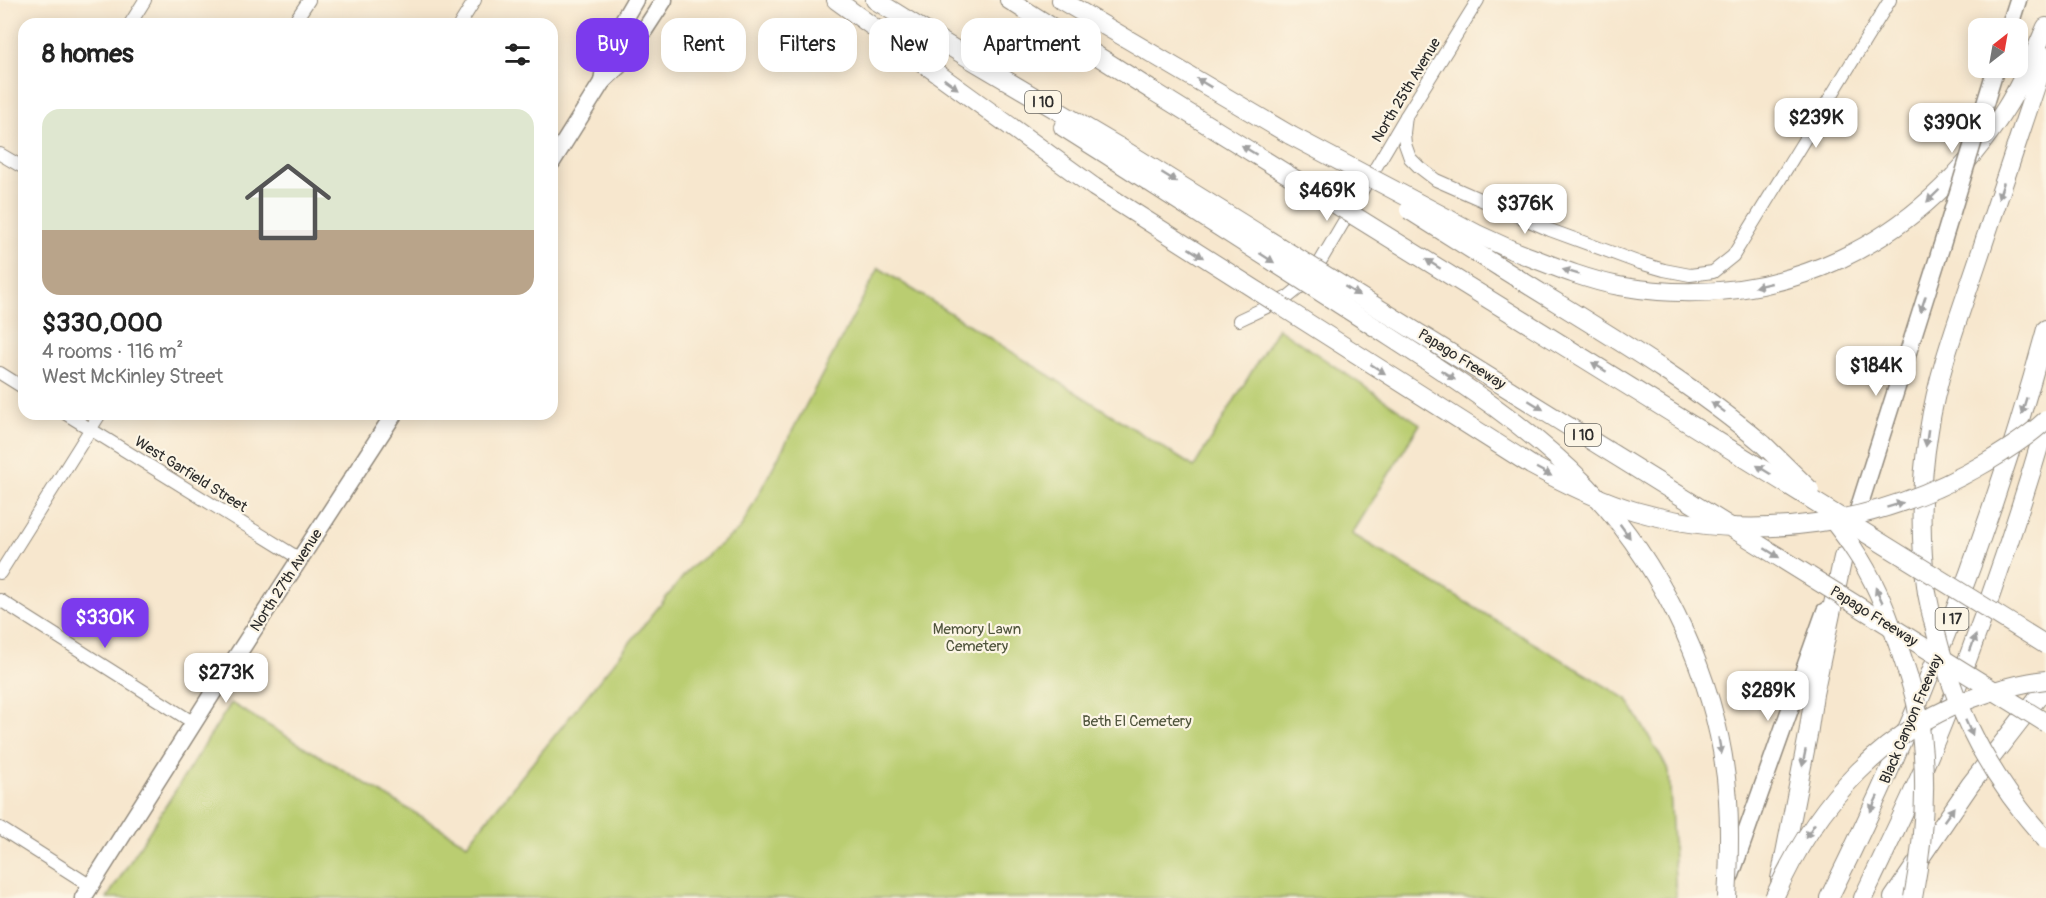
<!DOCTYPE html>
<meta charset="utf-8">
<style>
body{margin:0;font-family:Pangolin,sans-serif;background:#f6f6f6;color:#222;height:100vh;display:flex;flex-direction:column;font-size:22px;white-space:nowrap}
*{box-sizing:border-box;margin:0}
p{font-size:20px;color:#767676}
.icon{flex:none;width:33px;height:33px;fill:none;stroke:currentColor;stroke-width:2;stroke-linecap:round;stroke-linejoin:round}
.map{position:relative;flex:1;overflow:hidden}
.details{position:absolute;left:18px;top:18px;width:540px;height:402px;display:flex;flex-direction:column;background:#fff;border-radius:18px;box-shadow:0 3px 15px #0003}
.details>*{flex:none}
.top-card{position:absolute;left:576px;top:18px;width:570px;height:54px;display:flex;gap:12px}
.needle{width:39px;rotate:31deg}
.buttons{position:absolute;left:1968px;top:18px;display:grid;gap:12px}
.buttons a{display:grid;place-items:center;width:60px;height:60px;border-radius:12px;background:#fff;box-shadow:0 3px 15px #0003;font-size:30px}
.price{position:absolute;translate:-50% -51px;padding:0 14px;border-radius:12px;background:#fff;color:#222;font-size:20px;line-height:39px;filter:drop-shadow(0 2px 3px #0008)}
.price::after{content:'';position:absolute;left:50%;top:36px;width:18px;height:14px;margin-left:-9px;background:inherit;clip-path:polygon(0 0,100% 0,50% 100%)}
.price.selected{background:#7c3aed;color:#fff}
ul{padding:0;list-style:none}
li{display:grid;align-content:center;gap:12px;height:318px;padding:0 24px}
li+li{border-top:2px solid #e0e0e0}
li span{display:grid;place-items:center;height:186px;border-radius:18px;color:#555}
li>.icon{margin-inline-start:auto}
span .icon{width:108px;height:108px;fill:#fffc;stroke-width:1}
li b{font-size:26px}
h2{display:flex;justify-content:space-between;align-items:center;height:72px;padding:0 24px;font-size:26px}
.chip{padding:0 21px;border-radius:18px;background:#fff;box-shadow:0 3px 15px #0003;font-size:21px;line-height:54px}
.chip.selected{background:#7c3aed;color:#fff}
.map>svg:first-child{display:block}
.green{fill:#bacd71;stroke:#727c4e;stroke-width:1.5}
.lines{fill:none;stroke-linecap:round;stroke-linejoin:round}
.minor-casing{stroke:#91897c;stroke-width:14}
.major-casing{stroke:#91897c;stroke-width:19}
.highway-casing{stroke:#91897c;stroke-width:20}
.minor{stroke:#fff;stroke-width:12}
.major{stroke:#fff;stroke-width:16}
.highway{stroke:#fff;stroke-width:18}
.major-bridge-casing{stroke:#91897c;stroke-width:19;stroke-linecap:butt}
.highway-bridge-casing{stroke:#91897c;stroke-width:20;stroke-linecap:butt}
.major-bridge{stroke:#fff;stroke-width:16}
.highway-bridge{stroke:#fff;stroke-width:18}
.oneway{fill:#a0a0a0}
.labels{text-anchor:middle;stroke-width:4.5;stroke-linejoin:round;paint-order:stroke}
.shield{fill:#fcf5e5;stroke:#6a6863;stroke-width:1.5}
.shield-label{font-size:14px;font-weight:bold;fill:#2b2b2b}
.street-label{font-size:15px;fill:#2b2b2b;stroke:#fcf5e5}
.park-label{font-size:15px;fill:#4f543c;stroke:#fcf5e5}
</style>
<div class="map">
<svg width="2046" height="898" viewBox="0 0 2046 898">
<rect width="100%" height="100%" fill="#fcf5e5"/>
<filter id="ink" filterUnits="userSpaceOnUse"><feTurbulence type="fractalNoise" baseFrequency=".0167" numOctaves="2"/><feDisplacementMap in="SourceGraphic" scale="12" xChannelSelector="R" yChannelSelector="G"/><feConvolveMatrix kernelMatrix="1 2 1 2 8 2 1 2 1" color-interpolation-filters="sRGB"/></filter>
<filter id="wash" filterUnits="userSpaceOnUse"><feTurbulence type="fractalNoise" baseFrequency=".008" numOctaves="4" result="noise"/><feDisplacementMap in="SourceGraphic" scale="24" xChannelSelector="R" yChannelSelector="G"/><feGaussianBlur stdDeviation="1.35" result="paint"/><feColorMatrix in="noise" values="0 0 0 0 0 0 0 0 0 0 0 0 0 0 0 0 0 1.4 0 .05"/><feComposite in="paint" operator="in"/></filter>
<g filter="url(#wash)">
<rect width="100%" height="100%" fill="#f7e7ce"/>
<path class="green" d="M 879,268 L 1194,467 L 1278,328 L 1420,424 L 1352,534 L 1627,699 L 1669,771 L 1676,898 L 107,898 L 231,703 L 467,844 L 690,568 L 740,529 Z"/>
</g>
<g filter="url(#ink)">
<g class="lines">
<defs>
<g id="minor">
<path d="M 130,24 L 145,0"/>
<path d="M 293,24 L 309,0"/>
<path d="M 460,24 L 475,0"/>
<path d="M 1406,116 L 1404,133 L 1405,144 L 1410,158 L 1419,167 L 1436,180 L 1550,230 L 1640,263 L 1664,270 L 1690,275 L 1713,272 L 1733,256 L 1890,0"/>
<path d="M 0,154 L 24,168"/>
<path d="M 1239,320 L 1288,297 L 1310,279 L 1406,116 L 1478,0"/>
<path d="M 0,373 L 24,388"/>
<path d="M 66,414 L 300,559"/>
<path d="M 0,573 L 100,414"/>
<path d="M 0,600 L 194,723"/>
<path d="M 0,828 L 91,886"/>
</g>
<g id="major">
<path d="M 2009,28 L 2018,0"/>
<path d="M 602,82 L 607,48 L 635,0"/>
<path d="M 552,162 L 602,82 L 625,60 L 664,0"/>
<path d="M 1853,526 L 1941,248"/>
<path d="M 1731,875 L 1825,611"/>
<path d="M 83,898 L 212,694 L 394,414"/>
</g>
<g id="highway">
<path d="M 836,0 L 1094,187"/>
<path d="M 875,0 L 967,57 L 1119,147"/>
<path d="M 1009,0 L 1153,91"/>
<path d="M 1061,0 L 1290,135"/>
<path d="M 1063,127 L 1112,158"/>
<path d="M 1512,250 C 1546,263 1582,279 1619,286 C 1779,314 1920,245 2006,108 C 2022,83 2034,54 2046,27"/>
<path d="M 1501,268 C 1590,324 1683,376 1763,444"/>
<path d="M 1927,593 C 1919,538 1920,484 1929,430 C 1938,369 1962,309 1981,251 C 2003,186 2024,121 2046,56"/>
<path d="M 1780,879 L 1808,735 L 1814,694 L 1843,557"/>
<path d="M 1829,898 C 1920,716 1993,526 2046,329"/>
<path d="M 1863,898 C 1893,835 1924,772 1949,707 C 1986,614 2018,519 2046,423"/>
<path d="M 1893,898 L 1970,785 L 2046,687"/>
</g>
</defs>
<use href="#minor" class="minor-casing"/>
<use href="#major" class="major-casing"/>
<use href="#highway" class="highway-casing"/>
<use href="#minor" class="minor"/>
<use href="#major" class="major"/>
<use href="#highway" class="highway"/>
<defs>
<path id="major-bridge" d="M 1941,248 L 1995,71"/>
<g id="highway-bridge">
<path d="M 1153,91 L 2046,645"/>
<path d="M 1290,135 L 1477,234 L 1512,250"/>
<path d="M 1119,147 L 2046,723"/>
<path d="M 1112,158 C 1196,212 1280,266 1364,320 C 1441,370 1522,419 1587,486 C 1665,567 1721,688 1728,800 C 1730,833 1729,865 1727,898"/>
<path d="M 1094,187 L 1531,465 C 1564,483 1598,500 1635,511 C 1753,545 1882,525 1987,462 C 2007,450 2029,436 2046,420"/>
<path d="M 1409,210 L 1501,268"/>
<path d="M 1763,444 L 1810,490"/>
<path d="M 1828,514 C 1837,526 1847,538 1855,551 C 1874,579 1887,611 1897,642 C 1904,662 1911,682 1916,703 C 1929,767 1925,835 1913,898"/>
<path d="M 1927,593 C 1946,691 1979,765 2046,840"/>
<path d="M 1774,898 C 1816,802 1886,725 1988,693 C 2007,687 2026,682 2046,680"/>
</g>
</defs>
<use href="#major-bridge" class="major-bridge-casing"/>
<use href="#highway-bridge" class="highway-bridge-casing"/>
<use href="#major-bridge" class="major-bridge"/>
<use href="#highway-bridge" class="highway-bridge"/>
</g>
<defs><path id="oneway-solid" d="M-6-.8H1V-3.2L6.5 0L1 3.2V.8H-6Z" transform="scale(1.5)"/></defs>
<g class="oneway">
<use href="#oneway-solid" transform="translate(1204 83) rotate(-149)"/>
<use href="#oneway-solid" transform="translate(951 84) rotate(36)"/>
<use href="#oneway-solid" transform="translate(1249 150) rotate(-148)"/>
<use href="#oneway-solid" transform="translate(1169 177) rotate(32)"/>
<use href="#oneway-solid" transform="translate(2001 191) rotate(108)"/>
<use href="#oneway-solid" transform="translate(1933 196) rotate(136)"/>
<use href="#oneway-solid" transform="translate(1196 253) rotate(33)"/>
<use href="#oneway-solid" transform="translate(1267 258) rotate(33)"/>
<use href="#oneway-solid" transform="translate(1433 264) rotate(-148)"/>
<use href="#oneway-solid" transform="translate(1571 272) rotate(-163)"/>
<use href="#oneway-solid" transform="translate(1763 285) rotate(167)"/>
<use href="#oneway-solid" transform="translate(1352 291) rotate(32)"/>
<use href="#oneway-solid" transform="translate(1923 304) rotate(108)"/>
<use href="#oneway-solid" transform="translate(1599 367) rotate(-148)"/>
<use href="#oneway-solid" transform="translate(1378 369) rotate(33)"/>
<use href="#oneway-solid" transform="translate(1448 375) rotate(34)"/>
<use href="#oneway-solid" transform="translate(1536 405) rotate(32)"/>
<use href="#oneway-solid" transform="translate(2024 406) rotate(107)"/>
<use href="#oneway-solid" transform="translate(1718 407) rotate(-143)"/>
<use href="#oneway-solid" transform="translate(1927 438) rotate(98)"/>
<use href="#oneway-solid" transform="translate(1764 470) rotate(-148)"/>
<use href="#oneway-solid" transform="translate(1544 472) rotate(28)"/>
<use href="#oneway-solid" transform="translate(1895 505) rotate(-17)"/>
<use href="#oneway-solid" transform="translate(1625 531) rotate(54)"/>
<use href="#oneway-solid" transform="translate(1772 553) rotate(32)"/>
<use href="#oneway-solid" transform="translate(1879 595) rotate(-115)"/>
<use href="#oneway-solid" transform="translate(1973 643) rotate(-70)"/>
<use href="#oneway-solid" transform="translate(1969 728) rotate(66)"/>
<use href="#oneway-solid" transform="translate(1720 746) rotate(80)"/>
<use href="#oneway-solid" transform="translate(1804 758) rotate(101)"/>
<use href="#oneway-solid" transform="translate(1874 804) rotate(115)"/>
<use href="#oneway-solid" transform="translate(1949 814) rotate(-54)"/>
<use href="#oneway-solid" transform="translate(1810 831) rotate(123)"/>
</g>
</g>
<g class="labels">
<g class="shield">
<rect x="1025" y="91" width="36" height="22" rx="4.5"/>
<rect x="1565" y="424" width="36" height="22" rx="4.5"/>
<rect x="1935.5" y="608" width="33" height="22" rx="4.5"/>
</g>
<g class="shield-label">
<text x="1043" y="107">I 10</text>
<text x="1583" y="440">I 10</text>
<text x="1952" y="624">I 17</text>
</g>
<g class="street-label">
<text transform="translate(1406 90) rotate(-59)" y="5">North 25th Avenue</text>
<text transform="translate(1462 359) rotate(32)" y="5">Papago Freeway</text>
<text transform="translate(191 474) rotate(32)" y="5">West Garfield Street</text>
<text transform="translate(286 580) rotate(-57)" y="5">North 27th Avenue</text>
<text transform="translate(1874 616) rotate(32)" y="5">Papago Freeway</text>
<text transform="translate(1911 719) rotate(-67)" y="5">Black Canyon Freeway</text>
</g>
<g class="park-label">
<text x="977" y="634">Memory Lawn<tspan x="977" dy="17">Cemetery</tspan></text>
<text x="1137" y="726">Beth El Cemetery</text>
</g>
</g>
</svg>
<div class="buttons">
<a><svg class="needle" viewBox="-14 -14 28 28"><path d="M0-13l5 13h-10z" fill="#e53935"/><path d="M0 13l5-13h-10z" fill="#767676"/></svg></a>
</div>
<b class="price" style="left:1816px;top:149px">$239K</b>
<b class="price" style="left:1952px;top:154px">$390K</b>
<b class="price" style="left:1327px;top:222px">$469K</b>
<b class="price" style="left:1525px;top:235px">$376K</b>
<b class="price" style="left:1876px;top:397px">$184K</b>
<b class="price selected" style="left:105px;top:649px">$330K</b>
<b class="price" style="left:226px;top:704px">$273K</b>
<b class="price" style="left:1768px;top:722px">$289K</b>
<div class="top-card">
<a class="chip selected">Buy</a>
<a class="chip">Rent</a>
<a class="chip">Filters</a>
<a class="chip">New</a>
<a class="chip">Apartment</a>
</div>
<section class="details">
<h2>8 homes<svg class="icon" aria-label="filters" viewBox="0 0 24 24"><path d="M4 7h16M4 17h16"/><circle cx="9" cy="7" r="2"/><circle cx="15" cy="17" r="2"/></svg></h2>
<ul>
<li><span style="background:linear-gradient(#dfe7d0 65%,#b9a48a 0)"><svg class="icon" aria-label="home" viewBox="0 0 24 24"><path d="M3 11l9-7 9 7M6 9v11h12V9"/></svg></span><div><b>$330,000</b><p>4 rooms · 116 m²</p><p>West McKinley Street</p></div></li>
</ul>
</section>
</div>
